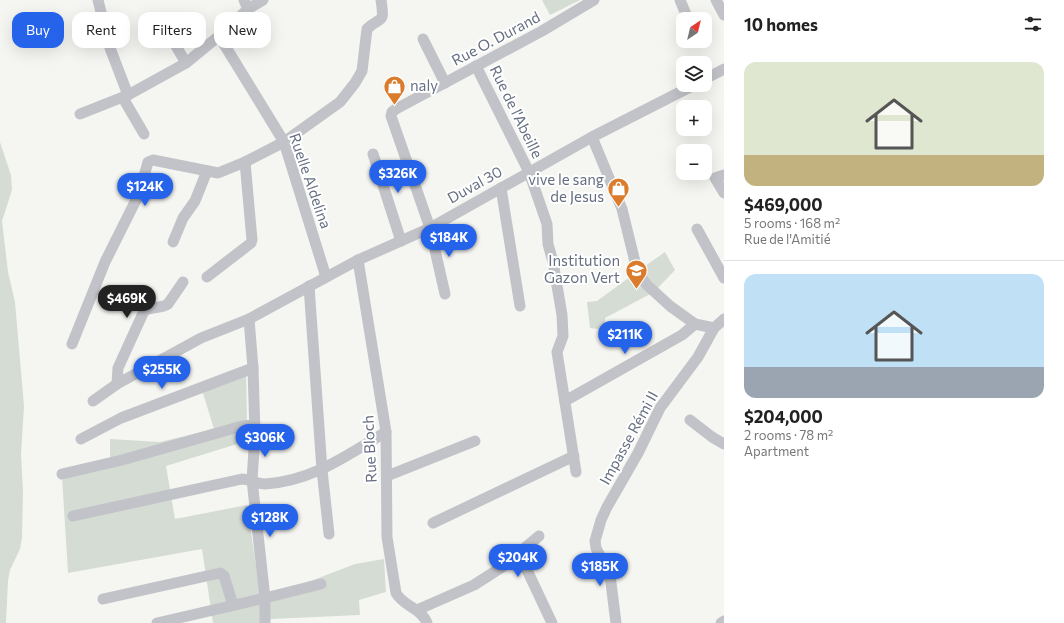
<!DOCTYPE html>
<meta charset="utf-8">
<style>
body{margin:0;font-family:Commissioner,sans-serif;background:#f6f6f6;color:#222;height:100vh;display:flex;flex-direction:column;font-size:15px;white-space:nowrap}
*{box-sizing:border-box;margin:0}
p{font-size:13px;color:#767676}
.icon{flex:none;width:22px;height:22px;fill:none;stroke:currentColor;stroke-width:2;stroke-linecap:round;stroke-linejoin:round}
.map{position:relative;flex:1;overflow:hidden}
.drawer{display:flex;flex-direction:column;background:#fff;width:340px}
.drawer>*{flex:none}
.banner{position:absolute;left:12px;top:12px;width:380px;height:36px;display:flex;gap:8px}
.needle{width:26px;rotate:35deg}
.tools{position:absolute;left:676px;top:12px;display:grid;gap:8px}
.tools a{display:grid;place-items:center;width:36px;height:36px;border-radius:8px;background:#fff;box-shadow:0 4px 16px #0002;font-size:20px}
.price{position:absolute;translate:-50% -34px;padding:0 9px;border-radius:14px;background:#2563eb;color:#fff;font-size:13px;line-height:26px;filter:drop-shadow(0 1px 2px #0008)}
.price::after{content:'';position:absolute;left:50%;top:24px;width:12px;height:9px;margin-left:-6px;background:inherit;clip-path:polygon(0 0,100% 0,50% 100%)}
.price.active{background:#222;color:#fff}
ul{padding:0;list-style:none}
li{display:grid;align-content:center;gap:8px;height:212px;padding:0 20px}
li+li{border-top:1px solid #e0e0e0}
li span{display:grid;place-items:center;height:124px;border-radius:12px;color:#555}
li>.icon{margin-inline-start:auto}
span .icon{width:72px;height:72px;fill:#fffc;stroke-width:1}
li b{font-size:17px}
h2{display:flex;justify-content:space-between;align-items:center;height:48px;padding:0 20px;font-size:17px}
.tag{padding:0 14px;border-radius:12px;background:#fff;box-shadow:0 4px 16px #0002;font-size:14px;line-height:36px}
.tag.active{background:#2563eb;color:#fff}
main{display:flex;flex:1;min-height:0}
.map>svg:first-child{display:block}
.green{fill:#d5dcd4}
.lines{fill:none;stroke-linecap:round;stroke-linejoin:round}
.minor{stroke:#c1c3c8;stroke-width:11}
.labels{text-anchor:middle;stroke-width:4;stroke-linejoin:round;paint-order:stroke}
.street-label{font-size:15px;fill:#666f82;stroke:#fff}
.poi-label{font-size:15px;fill:#666f82;stroke:#fff;text-anchor:end}
</style>
<main>
<div class="map">
<svg width="724" height="623" viewBox="0 0 724 623">
<rect width="100%" height="100%" fill="#f5f6f2"/>
<g class="green">
<path d="M 542,0 L 580,0 L 550,15 Z"/>
<path d="M 0,142 L 11,175 L 12,190 L 2,221 L 8,272 L 15,302 L 24,406 L 21,454 L 23,491 L 22,538 L 20,549 L 10,570 L 8,581 L 6,623 L 0,623 Z"/>
<path d="M 665,252 L 675,270 L 654,292 L 605,318 L 605,330 L 590,328 L 587,302 L 597,301 L 638,271 Z"/>
<path d="M 246,372 L 247,421 L 250,440 L 166,466 L 175,519 L 247,505 L 261,600 L 355,564 L 384,559 L 386,592 L 359,600 L 360,615 L 271,619 L 268,623 L 213,623 L 202,549 L 68,573 L 62,477 L 110,464 L 110,439 L 160,442 L 214,429 L 201,387 Z"/>
</g>
<g class="lines">
<g class="minor">
<path d="M 98,0 L 110,48 L 128,95 L 186,63 L 219,36 L 248,9 L 263,0"/>
<path d="M 244,0 L 248,9"/>
<path d="M 680,0 L 688,19"/>
<path d="M 716,0 L 724,15"/>
<path d="M 163,24 L 186,63"/>
<path d="M 219,36 L 284,142 L 326,277"/>
<path d="M 423,39 L 445,83"/>
<path d="M 476,66 L 529,172 L 547,224 L 548,244 L 553,262 L 562,315 L 563,336 L 557,352 L 576,472"/>
<path d="M 705,79 L 724,69"/>
<path d="M 123,98 L 144,134"/>
<path d="M 80,114 L 128,95"/>
<path d="M 592,137 L 622,209 L 636,266 L 641,277 L 647,285 L 670,306 L 695,324 L 714,328 L 724,319"/>
<path d="M 373,154 L 401,241"/>
<path d="M 724,175 L 715,178 L 724,193"/>
<path d="M 501,188 L 520,306"/>
<path d="M 697,229 L 724,278"/>
<path d="M 173,242 L 183,218 L 195,201 L 207,171"/>
<path d="M 358,260 L 386,432 L 387,537 L 396,593 C 403,606 421,608 427,623"/>
<path d="M 207,277 L 251,243 L 252,240 L 245,162"/>
<path d="M 309,286 L 322,470 L 329,534"/>
<path d="M 445,294 L 430,228 L 391,116 L 392,112 L 396,109 L 542,31 L 594,0"/>
<path d="M 249,319 L 253,368 L 255,434 L 252,480 L 265,598 L 265,623"/>
<path d="M 72,344 L 105,262 L 139,194 L 148,162 L 153,160 L 218,173 L 245,162 L 284,142 L 340,102 L 355,83 L 362,71 L 367,29 C 381,15 385,26 381,0"/>
<path d="M 117,384 L 118,368 L 144,311 C 152,306 161,309 168,304 L 183,282"/>
<path d="M 93,401 L 117,384 L 201,338 L 249,319 L 358,260 L 430,228 L 592,137 L 694,85"/>
<path d="M 565,401 L 682,335 L 695,324"/>
<path d="M 690,420 L 712,437 L 724,444"/>
<path d="M 81,439 L 121,418 L 253,368"/>
<path d="M 62,474 L 122,460 L 242,426 L 255,425"/>
<path d="M 387,476 L 475,441"/>
<path d="M 73,516 L 242,479 C 250,479 257,484 265,484 C 313,481 347,455 386,432"/>
<path d="M 433,523 L 574,456"/>
<path d="M 519,553 L 552,623"/>
<path d="M 103,599 L 220,573 L 224,576 L 233,605"/>
<path d="M 417,610 L 474,585 L 502,567 L 539,536"/>
<path d="M 157,623 L 265,598 L 321,584"/>
<path d="M 616,623 L 610,575 L 596,548 L 595,541 L 601,520 L 607,507 L 638,453 L 660,408 L 698,357 L 714,328"/>
<path d="M 721,623 L 724,621"/>
</g>
</g>
<defs>
<symbol id="shop-pin" viewBox="-11 -11 22 30"><path d="M0 17L-7.5 6A9.5 9.5 0 1 1 7.5 6Z" fill="#db7c2d" stroke="#fff"/><path d="M-5-2.5h2.3a2.7 3.5 0 0 1 5.4 0H5L5.5 6h-11ZM-1.5-2.5h3a1.5 2.3 0 0 0-3 0Z" fill="#fff"/></symbol>
<symbol id="school-pin" viewBox="-11 -11 22 30"><path d="M0 17L-7.5 6A9.5 9.5 0 1 1 7.5 6Z" fill="#db7c2d" stroke="#fff"/><path d="M0-5L7-2L0 1L-7-2ZM-4 1L0 2.5L4 1V4Q0 6-4 4Z" fill="#fff"/></symbol>
</defs>
<g fill-rule="evenodd">
<use href="#shop-pin" x="382" y="74" width="25" height="34"/>
<use href="#shop-pin" x="606" y="176" width="25" height="34"/>
<use href="#school-pin" x="624" y="258" width="25" height="34"/>
</g>
<g class="labels">
<g class="street-label">
<text transform="translate(496 39) rotate(-28)" y="5">Rue O. Durand</text>
<text transform="translate(516 112) rotate(64)" y="5">Rue de l'Abeille</text>
<text transform="translate(310 181) rotate(71)" y="5">Ruelle Aldelina</text>
<text transform="translate(475 185) rotate(-29)" y="5">Duval 30</text>
<text transform="translate(629 438) rotate(-61)" y="5">Impasse Rémi II</text>
<text transform="translate(370 449) rotate(-93)" y="5">Rue Bloch</text>
</g>
<g class="poi-label">
<text x="410" y="91" text-anchor="start">naly</text>
<text x="604" y="185">vive le sang<tspan x="604" dy="17">de Jesus</tspan></text>
<text x="620" y="266">Institution<tspan x="620" dy="17">Gazon Vert</tspan></text>
</g>
</g>
</svg>
<div class="tools">
<a><svg class="needle" viewBox="-14 -14 28 28"><path d="M0-13l5 13h-10z" fill="#e53935"/><path d="M0 13l5-13h-10z" fill="#767676"/></svg></a>
<a><svg class="icon" aria-label="layers" viewBox="0 0 24 24"><path d="M12 4l9 5-9 5-9-5zM3 14l9 5 9-5"/></svg></a>
<a>+</a>
<a>−</a>
</div>
<b class="price" style="left:398px;top:194px">$326K</b>
<b class="price" style="left:145px;top:207px">$124K</b>
<b class="price" style="left:449px;top:258px">$184K</b>
<b class="price active" style="left:127px;top:319px">$469K</b>
<b class="price" style="left:625px;top:355px">$211K</b>
<b class="price" style="left:162px;top:390px">$255K</b>
<b class="price" style="left:265px;top:458px">$306K</b>
<b class="price" style="left:270px;top:538px">$128K</b>
<b class="price" style="left:518px;top:578px">$204K</b>
<b class="price" style="left:600px;top:587px">$185K</b>
<div class="banner">
<a class="tag active">Buy</a>
<a class="tag">Rent</a>
<a class="tag">Filters</a>
<a class="tag">New</a>
</div>
</div>
<section class="drawer">
<h2>10 homes<svg class="icon" aria-label="filters" viewBox="0 0 24 24"><path d="M4 7h16M4 17h16"/><circle cx="9" cy="7" r="2"/><circle cx="15" cy="17" r="2"/></svg></h2>
<ul>
<li><span style="background:linear-gradient(#dfe7d0 75%,#c2b280 0)"><svg class="icon" aria-label="home" viewBox="0 0 24 24"><path d="M3 11l9-7 9 7M6 9v11h12V9"/></svg></span><div><b>$469,000</b><p>5 rooms · 168 m²</p><p>Rue de l'Amitié</p></div></li>
<li><span style="background:linear-gradient(#bfe0f5 75%,#9aa5b1 0)"><svg class="icon" aria-label="home" viewBox="0 0 24 24"><path d="M3 11l9-7 9 7M6 9v11h12V9"/></svg></span><div><b>$204,000</b><p>2 rooms · 78 m²</p><p>Apartment</p></div></li>
</ul>
</section>
</main>
